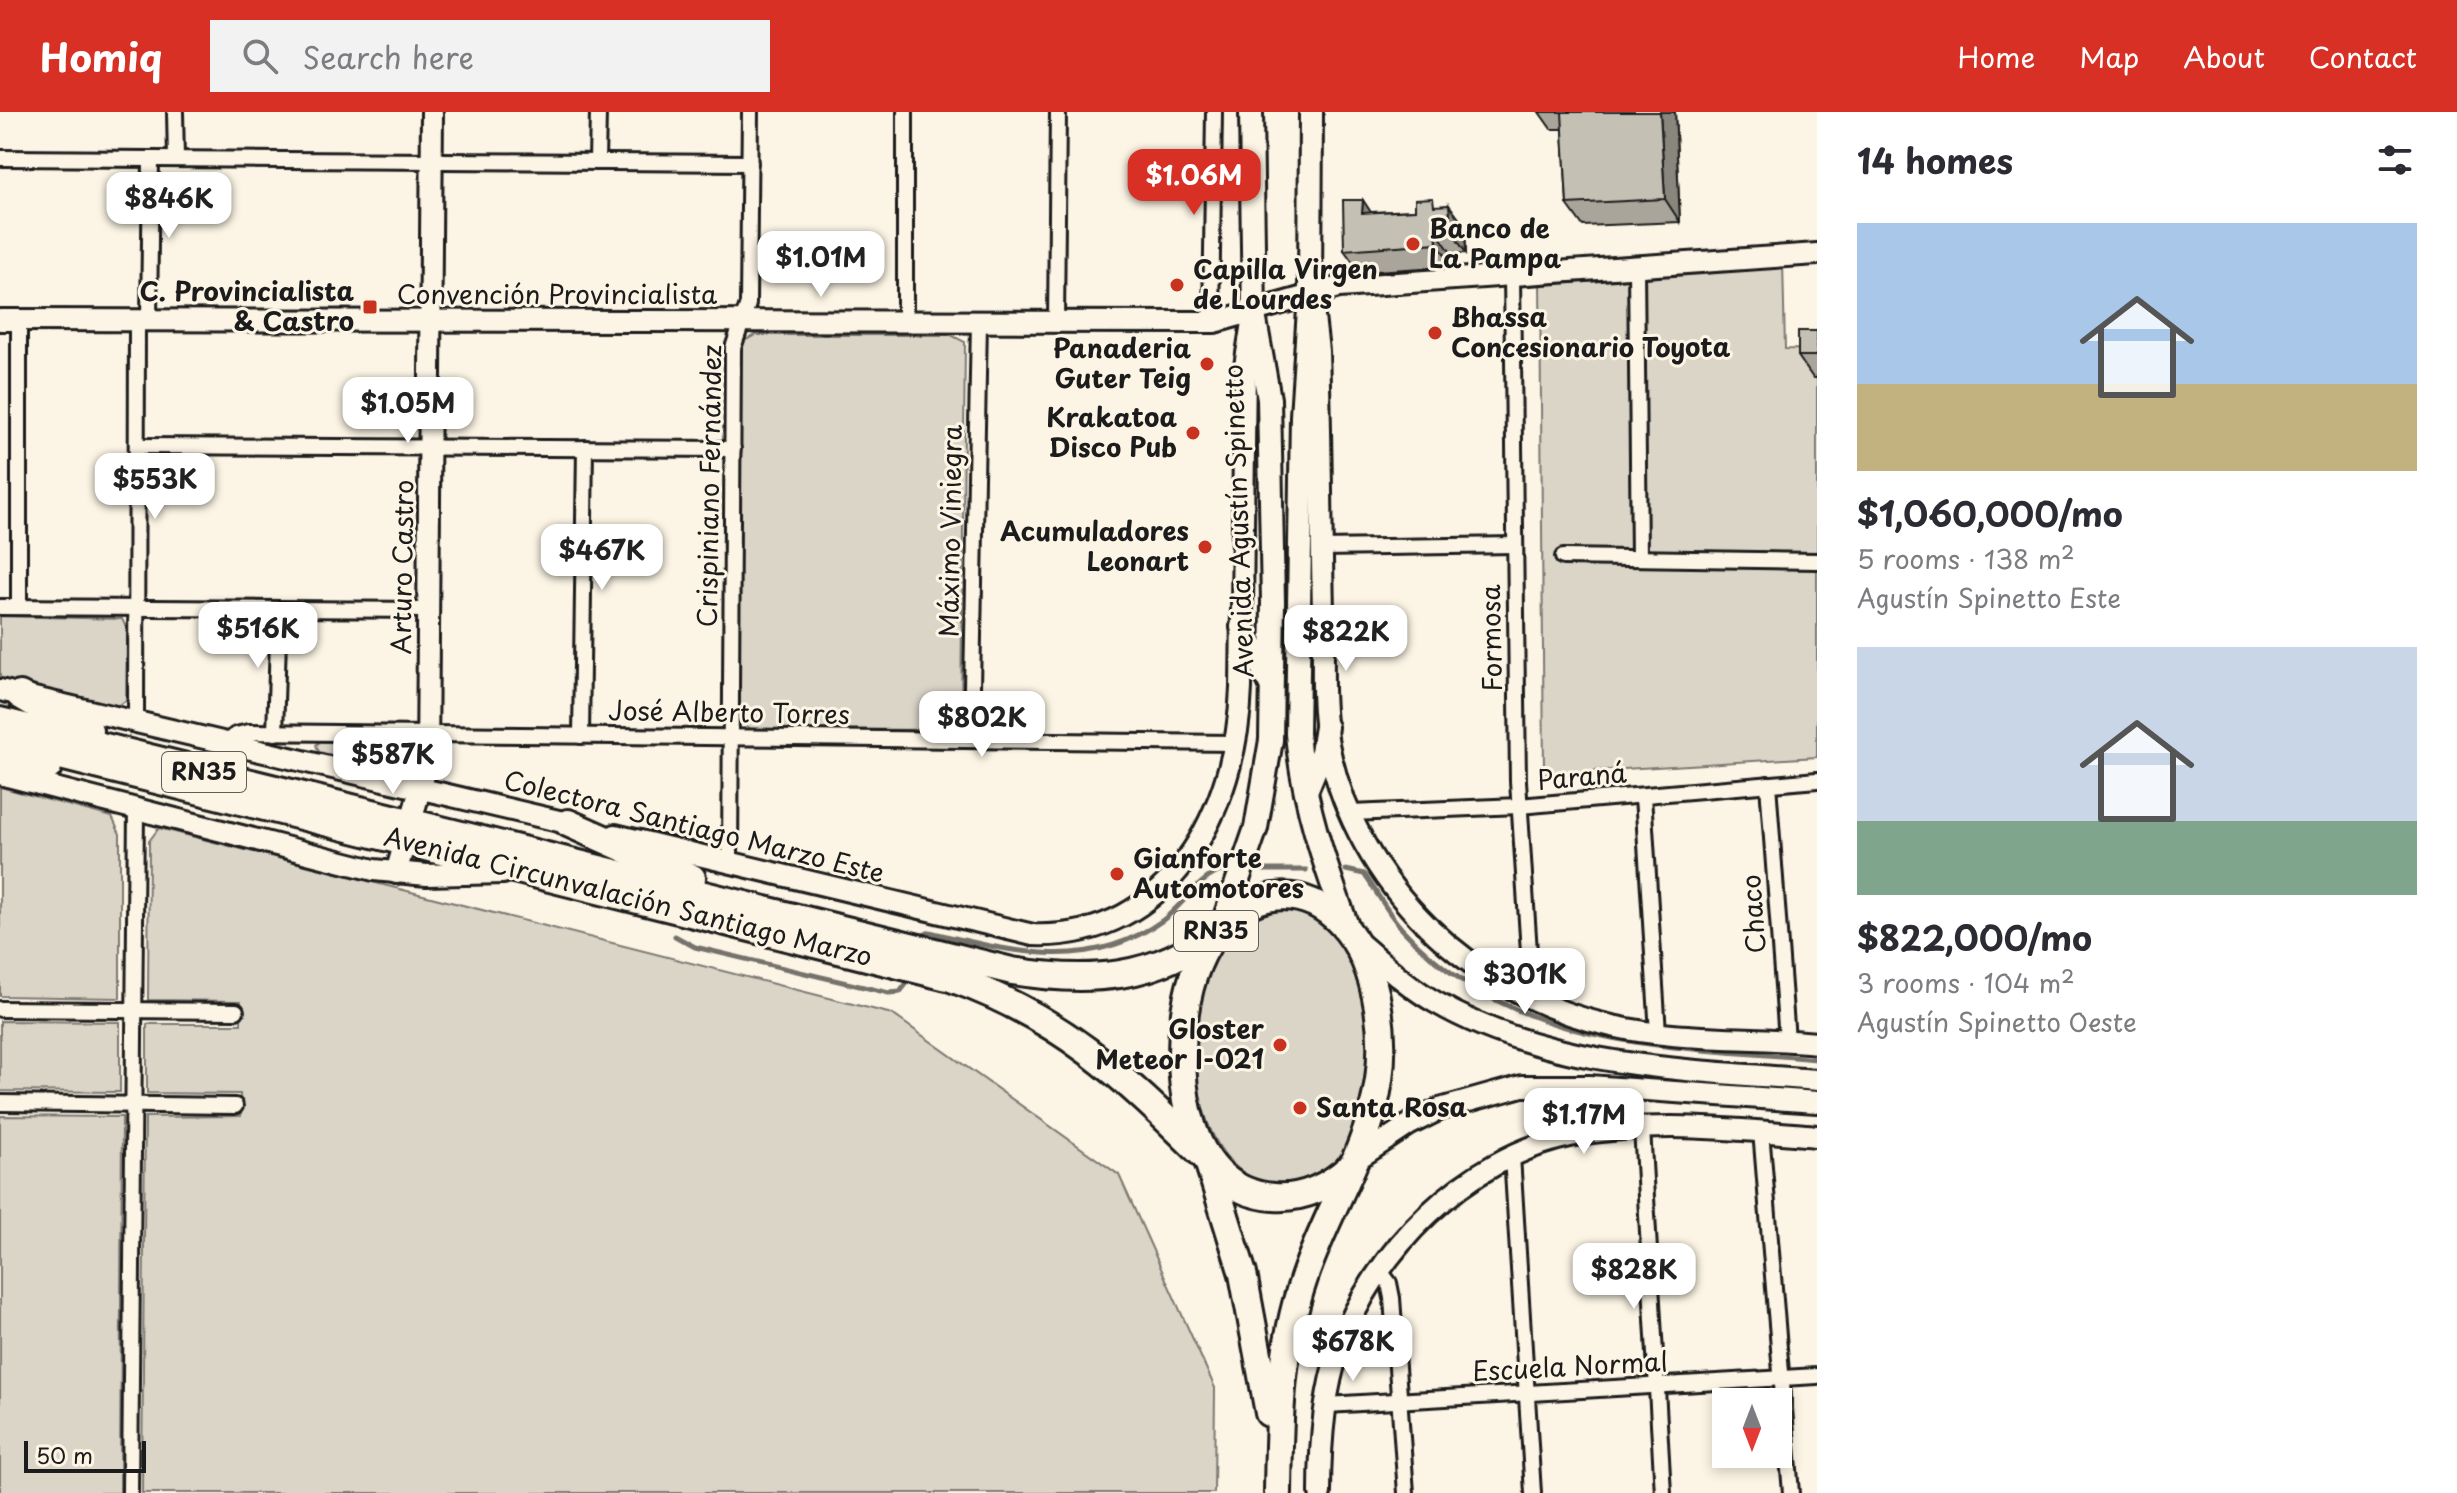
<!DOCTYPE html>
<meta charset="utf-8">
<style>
body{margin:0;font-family:"Playpen Sans",sans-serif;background:#f2f2f3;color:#2b2b33;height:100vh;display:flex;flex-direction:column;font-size:30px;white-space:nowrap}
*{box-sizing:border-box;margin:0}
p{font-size:26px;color:#7c7c81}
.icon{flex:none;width:44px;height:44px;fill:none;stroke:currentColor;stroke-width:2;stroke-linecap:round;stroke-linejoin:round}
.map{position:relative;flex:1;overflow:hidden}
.details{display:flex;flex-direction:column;background:#fff;width:640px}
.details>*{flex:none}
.needle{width:52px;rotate:180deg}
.tools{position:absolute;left:1712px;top:1276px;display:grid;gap:16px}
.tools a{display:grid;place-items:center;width:80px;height:80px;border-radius:0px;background:#fff;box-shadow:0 4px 12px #0003;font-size:40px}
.scale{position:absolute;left:24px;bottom:20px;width:122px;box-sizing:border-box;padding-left:8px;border:4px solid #1c1c1c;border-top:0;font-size:22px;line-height:28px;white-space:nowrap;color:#1c1c1c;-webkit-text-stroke:6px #fcf5e5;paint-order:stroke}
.price{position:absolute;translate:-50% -68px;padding:0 18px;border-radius:16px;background:#fff;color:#222;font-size:26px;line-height:52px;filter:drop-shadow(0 2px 4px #0008)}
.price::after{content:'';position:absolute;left:50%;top:48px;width:24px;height:18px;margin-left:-12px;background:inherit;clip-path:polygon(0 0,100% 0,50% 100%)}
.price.selected{background:#d93025;color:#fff}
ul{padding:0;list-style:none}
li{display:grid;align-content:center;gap:16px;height:424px;padding:0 40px}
li span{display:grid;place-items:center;height:248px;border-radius:0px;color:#555}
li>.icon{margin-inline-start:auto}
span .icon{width:144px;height:144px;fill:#fffc;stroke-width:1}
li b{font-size:34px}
h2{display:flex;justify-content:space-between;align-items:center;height:96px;padding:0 40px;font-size:34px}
header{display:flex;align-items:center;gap:48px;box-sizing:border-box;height:112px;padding:0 40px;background:#d93025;color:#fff}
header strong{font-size:38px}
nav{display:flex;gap:44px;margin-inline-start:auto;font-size:28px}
.search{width:560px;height:72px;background:#f2f2f3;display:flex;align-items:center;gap:20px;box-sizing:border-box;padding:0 28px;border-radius:0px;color:#7c7c81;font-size:30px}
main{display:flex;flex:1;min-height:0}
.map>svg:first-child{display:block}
.green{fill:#dbd5c8;stroke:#7c7872;stroke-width:2}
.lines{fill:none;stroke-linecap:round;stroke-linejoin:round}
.stream{stroke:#75726c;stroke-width:5}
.street-casing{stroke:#1c1c1c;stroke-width:20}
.secondary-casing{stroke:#1c1c1c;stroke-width:26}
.primary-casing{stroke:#1c1c1c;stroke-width:28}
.highway-casing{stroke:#1c1c1c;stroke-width:32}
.street{stroke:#fcf5e5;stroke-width:14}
.secondary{stroke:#fcf5e5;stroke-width:20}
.primary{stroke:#fcf5e5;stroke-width:22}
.highway{stroke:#fcf5e5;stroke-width:26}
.wall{fill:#a9a59a;stroke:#1c1c1c;stroke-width:2}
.shaded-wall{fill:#89867d;stroke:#1c1c1c;stroke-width:2}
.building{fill:#c4c0b3;stroke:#1c1c1c;stroke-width:2}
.poi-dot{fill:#c8321e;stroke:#fcf5e5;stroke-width:3}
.labels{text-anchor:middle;stroke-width:6;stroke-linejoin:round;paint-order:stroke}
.shield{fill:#fcf5e5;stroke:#5f5d58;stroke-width:2}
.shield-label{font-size:24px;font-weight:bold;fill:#1c1c1c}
.poi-label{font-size:26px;font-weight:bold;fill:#1c1c1c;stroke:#fcf5e5;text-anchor:start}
.street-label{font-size:26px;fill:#1c1c1c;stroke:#fcf5e5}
</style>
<header>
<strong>Homiq</strong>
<div class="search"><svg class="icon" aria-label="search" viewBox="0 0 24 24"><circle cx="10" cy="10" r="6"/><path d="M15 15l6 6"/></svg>Search here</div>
<nav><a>Home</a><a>Map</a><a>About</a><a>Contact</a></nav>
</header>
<main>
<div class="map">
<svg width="1817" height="1381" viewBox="0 0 1817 1381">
<rect width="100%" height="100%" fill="#fcf5e5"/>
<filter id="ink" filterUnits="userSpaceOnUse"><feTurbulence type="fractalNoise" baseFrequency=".0125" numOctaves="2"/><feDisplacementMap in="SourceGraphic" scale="16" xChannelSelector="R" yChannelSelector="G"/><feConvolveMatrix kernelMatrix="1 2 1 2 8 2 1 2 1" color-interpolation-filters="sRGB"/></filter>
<g filter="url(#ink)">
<g class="green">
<path d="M 1783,149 L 1785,237 L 1817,238 L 1817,645 L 1544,662 L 1540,167 Z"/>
<path d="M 755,223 L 951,223 L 965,230 L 961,604 L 954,618 L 751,617 L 738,608 L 741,239 L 744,229 Z"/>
<path d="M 0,504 L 122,507 L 127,517 L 126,589 L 115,595 L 0,569 Z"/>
<path d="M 321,629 L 404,632 L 414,638 L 416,649 L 410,658 L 399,660 L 319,640 L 316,633 Z"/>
<path d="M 0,675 L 112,705 L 120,722 L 120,886 L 0,884 Z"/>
<path d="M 159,716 L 892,902 L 1119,1063 L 1215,1276 L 1214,1381 L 142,1381 L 145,1005 L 241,1004 L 240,982 L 147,981 L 147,912 L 241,912 L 241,889 L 148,888 L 149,729 Z"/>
<path d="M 1286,798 C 1299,800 1315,802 1325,812 C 1386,869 1392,1070 1283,1072 C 1184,1075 1176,885 1222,830 C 1238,811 1262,799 1286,798 Z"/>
<path d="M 0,909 L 120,910 L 120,980 L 0,979 Z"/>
<path d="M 0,1004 L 122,1005 L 120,1381 L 0,1381 Z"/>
</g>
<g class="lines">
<g class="stream">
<path d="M 1263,758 L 1306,758"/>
<path d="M 1346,758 L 1364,762 C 1377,780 1387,800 1402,817 C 1513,938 1667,934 1817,947"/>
<path d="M 675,824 L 695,835 L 889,881 L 900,880 L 907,871"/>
<path d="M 921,824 L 930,820 C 1011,840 1090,861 1163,808 C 1183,793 1200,764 1224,758"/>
</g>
<defs>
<g id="street">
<path d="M 175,0 L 176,47"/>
<path d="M 0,46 L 750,51"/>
<path d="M 597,50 L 598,0"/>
<path d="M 1636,155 L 1639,446"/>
<path d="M 1512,163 L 1518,669 L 1532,887"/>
<path d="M 19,208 L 19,495"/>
<path d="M 149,208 L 151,47"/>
<path d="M 905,209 L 905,0"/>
<path d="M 1056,210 L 1058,0"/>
<path d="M 1211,210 L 1214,0"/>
<path d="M 137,334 L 733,337"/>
<path d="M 1322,436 L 1515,433"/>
<path d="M 1563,445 L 1817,449"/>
<path d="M 0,495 L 429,498"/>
<path d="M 136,609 L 137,208"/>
<path d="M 275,621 L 279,497"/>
<path d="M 581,624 L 585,336"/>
<path d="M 971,628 L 979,210"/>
<path d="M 227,630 L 236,623 L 249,620 L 1235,631"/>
<path d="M 1768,672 L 1787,928"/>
<path d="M 1643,684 L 1658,921"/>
<path d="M 1351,701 L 1519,694 L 1817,668"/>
<path d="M 730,751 L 733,236 L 748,192 L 750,0"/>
<path d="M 0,897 L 236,899"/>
<path d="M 0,991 L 235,994"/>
<path d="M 1642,1016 L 1663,1381"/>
<path d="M 1761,1019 L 1791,1381"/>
<path d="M 1512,1044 L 1533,1381"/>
<path d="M 1380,1159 L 1389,1171 L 1392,1186 L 1406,1381"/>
<path d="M 1327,1293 L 1817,1264"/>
<path d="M 130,1381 L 136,697"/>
</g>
<g id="secondary">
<path d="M 1314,205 L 1318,239 C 1321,326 1321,412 1323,499 C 1324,543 1320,589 1328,632 C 1356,774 1472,883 1612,914 C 1678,929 1749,924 1817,931"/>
<path d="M 0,208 L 1215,210 L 1339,175 L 1817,142"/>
<path d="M 0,578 L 580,714"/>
<path d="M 0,662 L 374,758 L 427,763 L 503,761"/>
<path d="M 615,723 L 1033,823 C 1170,828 1237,697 1241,576 L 1245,254 L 1253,204"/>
<path d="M 396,761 L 427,653 L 432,0"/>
<path d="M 1358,830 C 1383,851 1407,874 1435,890 C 1548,956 1690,958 1817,968"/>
<path d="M 1356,1048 L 1410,1012 L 1440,997 L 1522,974 L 1589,974 L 1817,990"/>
<path d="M 1320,1381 C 1320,1334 1323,1282 1339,1237 C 1373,1139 1466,1046 1570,1024 C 1651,1008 1735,1017 1817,1024"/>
</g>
<g id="primary">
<path d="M 1311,0 L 1310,182 L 1302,304 L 1297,622 C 1303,690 1325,753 1348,817"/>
<path d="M 1242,515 L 1270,571"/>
<path d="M 1306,679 L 1322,640 L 1326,615"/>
<path d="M 1223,811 L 1256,716 L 1271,628 L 1273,490 L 1269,287 L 1254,203 L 1251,0"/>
</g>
<g id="highway">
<path d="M 20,583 L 64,609 L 89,618"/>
<path d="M 0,609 L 1012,859 C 1086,871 1158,869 1217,817"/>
<path d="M 0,629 L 951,866 C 1062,906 1122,963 1204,1044"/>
<path d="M 0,650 L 48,655"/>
<path d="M 568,711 L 692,766"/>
<path d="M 1209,1052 L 1243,1162 L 1269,1301"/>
<path d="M 1278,1381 C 1279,1307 1280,1236 1304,1166 C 1337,1070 1396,1005 1378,896 C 1354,743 1207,750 1185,900 C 1175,968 1186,1079 1274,1085 C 1303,1087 1328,1075 1350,1055"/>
</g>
</defs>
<use href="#street" class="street-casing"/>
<use href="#secondary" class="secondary-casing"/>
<use href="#primary" class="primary-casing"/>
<use href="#highway" class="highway-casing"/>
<use href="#street" class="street"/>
<use href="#secondary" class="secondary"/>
<use href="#primary" class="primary"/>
<use href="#highway" class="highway"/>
</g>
<g class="wall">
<path d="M 1539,0 L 1675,0 L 1680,110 L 1583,114 L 1567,92 L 1563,17 L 1551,17 Z"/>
<path d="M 1449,93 L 1465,115 L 1466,141 L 1452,142 L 1453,154 L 1360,160 L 1344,138 L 1371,100 L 1415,98 Z"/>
<path d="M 1817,219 L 1817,266 L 1813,266 L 1798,244 Z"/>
</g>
<g class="shaded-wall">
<path d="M 1660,0 L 1675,0 L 1680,110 L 1665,87 Z"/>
<path d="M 1363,88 L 1378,111 L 1362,101 Z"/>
<path d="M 1449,93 L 1465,115 L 1466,141 L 1451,119 Z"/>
<path d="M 1436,119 L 1452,142 L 1453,154 L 1437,131 Z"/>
</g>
<g class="building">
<path d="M 1562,0 L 1660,0 L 1665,87 L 1567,92 Z"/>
<path d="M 1433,86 L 1434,94 L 1449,93 L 1451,119 L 1436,119 L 1437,131 L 1344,138 L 1343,88 L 1363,88 L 1362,101 L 1415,98 L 1415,87 Z"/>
<rect x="1798" y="219" width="19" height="25"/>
</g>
</g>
<g class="poi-dot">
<circle cx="1413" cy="132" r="8"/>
<circle cx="1177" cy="173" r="8"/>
<rect x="362" y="187" width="16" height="16" rx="4"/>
<circle cx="1435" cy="221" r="8"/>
<circle cx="1207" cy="252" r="8"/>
<circle cx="1193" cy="321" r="8"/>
<circle cx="1205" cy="435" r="8"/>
<circle cx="1117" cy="762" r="8"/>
<circle cx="1280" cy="933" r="8"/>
<circle cx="1300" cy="996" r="8"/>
</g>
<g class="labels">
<g class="shield">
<rect x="162" y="640" width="84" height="40" rx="6"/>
<rect x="1174" y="799" width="84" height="40" rx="6"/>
</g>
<g class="shield-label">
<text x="204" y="668">RN35</text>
<text x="1216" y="827">RN35</text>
</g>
<g class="poi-label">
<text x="1429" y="126">Banco de<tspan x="1429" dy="30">La Pampa</tspan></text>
<text x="1193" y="167">Capilla Virgen<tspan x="1193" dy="30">de Lourdes</tspan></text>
<text x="354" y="189" text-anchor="end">C. Provincialista<tspan x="354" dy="30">&amp; Castro</tspan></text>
<text x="1451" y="215">Bhassa<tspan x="1451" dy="30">Concesionario Toyota</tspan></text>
<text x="1191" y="246" text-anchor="end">Panaderia<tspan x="1191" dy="30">Guter Teig</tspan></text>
<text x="1177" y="315" text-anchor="end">Krakatoa<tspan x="1177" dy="30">Disco Pub</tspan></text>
<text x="1189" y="429" text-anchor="end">Acumuladores<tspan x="1189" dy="30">Leonart</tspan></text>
<text x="1133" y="756">Gianforte<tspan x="1133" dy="30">Automotores</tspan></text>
<text x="1264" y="927" text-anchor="end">Gloster<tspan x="1264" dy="30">Meteor I-021</tspan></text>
<text x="1316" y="1005">Santa Rosa</text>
</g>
<g class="street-label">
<text x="557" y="192">Convención Provincialista</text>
<text transform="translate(710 374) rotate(-89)" y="9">Crispiniano Fernández</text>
<text transform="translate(1239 409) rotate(-92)" y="9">Avenida Agustín Spinetto</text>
<text transform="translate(951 419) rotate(-89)" y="9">Máximo Viniegra</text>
<text transform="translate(403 455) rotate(-89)" y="9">Arturo Castro</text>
<text transform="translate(1492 526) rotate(-91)" y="9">Formosa</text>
<text transform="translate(729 601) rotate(1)" y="9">José Alberto Torres</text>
<text transform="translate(1582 665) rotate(-5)" y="9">Paraná</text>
<text transform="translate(694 715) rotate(14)" y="9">Colectora Santiago Marzo Este</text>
<text transform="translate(628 785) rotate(14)" y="9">Avenida Circunvalación Santiago Marzo</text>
<text transform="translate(1754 802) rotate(-94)" y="9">Chaco</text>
<text transform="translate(1570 1255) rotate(-3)" y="9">Escuela Normal</text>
</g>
</g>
</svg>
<div class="tools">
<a><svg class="needle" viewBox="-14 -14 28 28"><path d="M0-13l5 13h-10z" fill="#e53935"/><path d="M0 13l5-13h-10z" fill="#7c7c81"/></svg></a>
</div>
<div class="scale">50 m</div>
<b class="price selected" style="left:1194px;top:105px">$1.06M</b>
<b class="price" style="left:169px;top:128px">$846K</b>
<b class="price" style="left:821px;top:187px">$1.01M</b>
<b class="price" style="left:408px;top:333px">$1.05M</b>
<b class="price" style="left:155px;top:409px">$553K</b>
<b class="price" style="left:602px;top:480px">$467K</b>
<b class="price" style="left:258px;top:558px">$516K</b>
<b class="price" style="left:1346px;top:561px">$822K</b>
<b class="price" style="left:982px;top:647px">$802K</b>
<b class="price" style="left:393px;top:684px">$587K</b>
<b class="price" style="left:1525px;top:904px">$301K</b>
<b class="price" style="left:1584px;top:1044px">$1.17M</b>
<b class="price" style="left:1634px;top:1199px">$828K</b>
<b class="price" style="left:1353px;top:1271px">$678K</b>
</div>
<section class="details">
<h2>14 homes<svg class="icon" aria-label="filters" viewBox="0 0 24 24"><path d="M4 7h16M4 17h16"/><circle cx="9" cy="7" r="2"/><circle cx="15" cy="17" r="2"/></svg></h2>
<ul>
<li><span style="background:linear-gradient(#a9c7e8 65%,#c2b280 0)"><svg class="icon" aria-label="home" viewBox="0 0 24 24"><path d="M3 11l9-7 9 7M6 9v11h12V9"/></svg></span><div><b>$1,060,000/mo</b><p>5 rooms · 138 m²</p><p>Agustín Spinetto Este</p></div></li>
<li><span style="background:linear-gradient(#c9d6e8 70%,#7fa58c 0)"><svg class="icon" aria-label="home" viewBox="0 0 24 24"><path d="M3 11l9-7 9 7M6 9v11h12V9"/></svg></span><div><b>$822,000/mo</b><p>3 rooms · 104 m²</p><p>Agustín Spinetto Oeste</p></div></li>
</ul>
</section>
</main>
